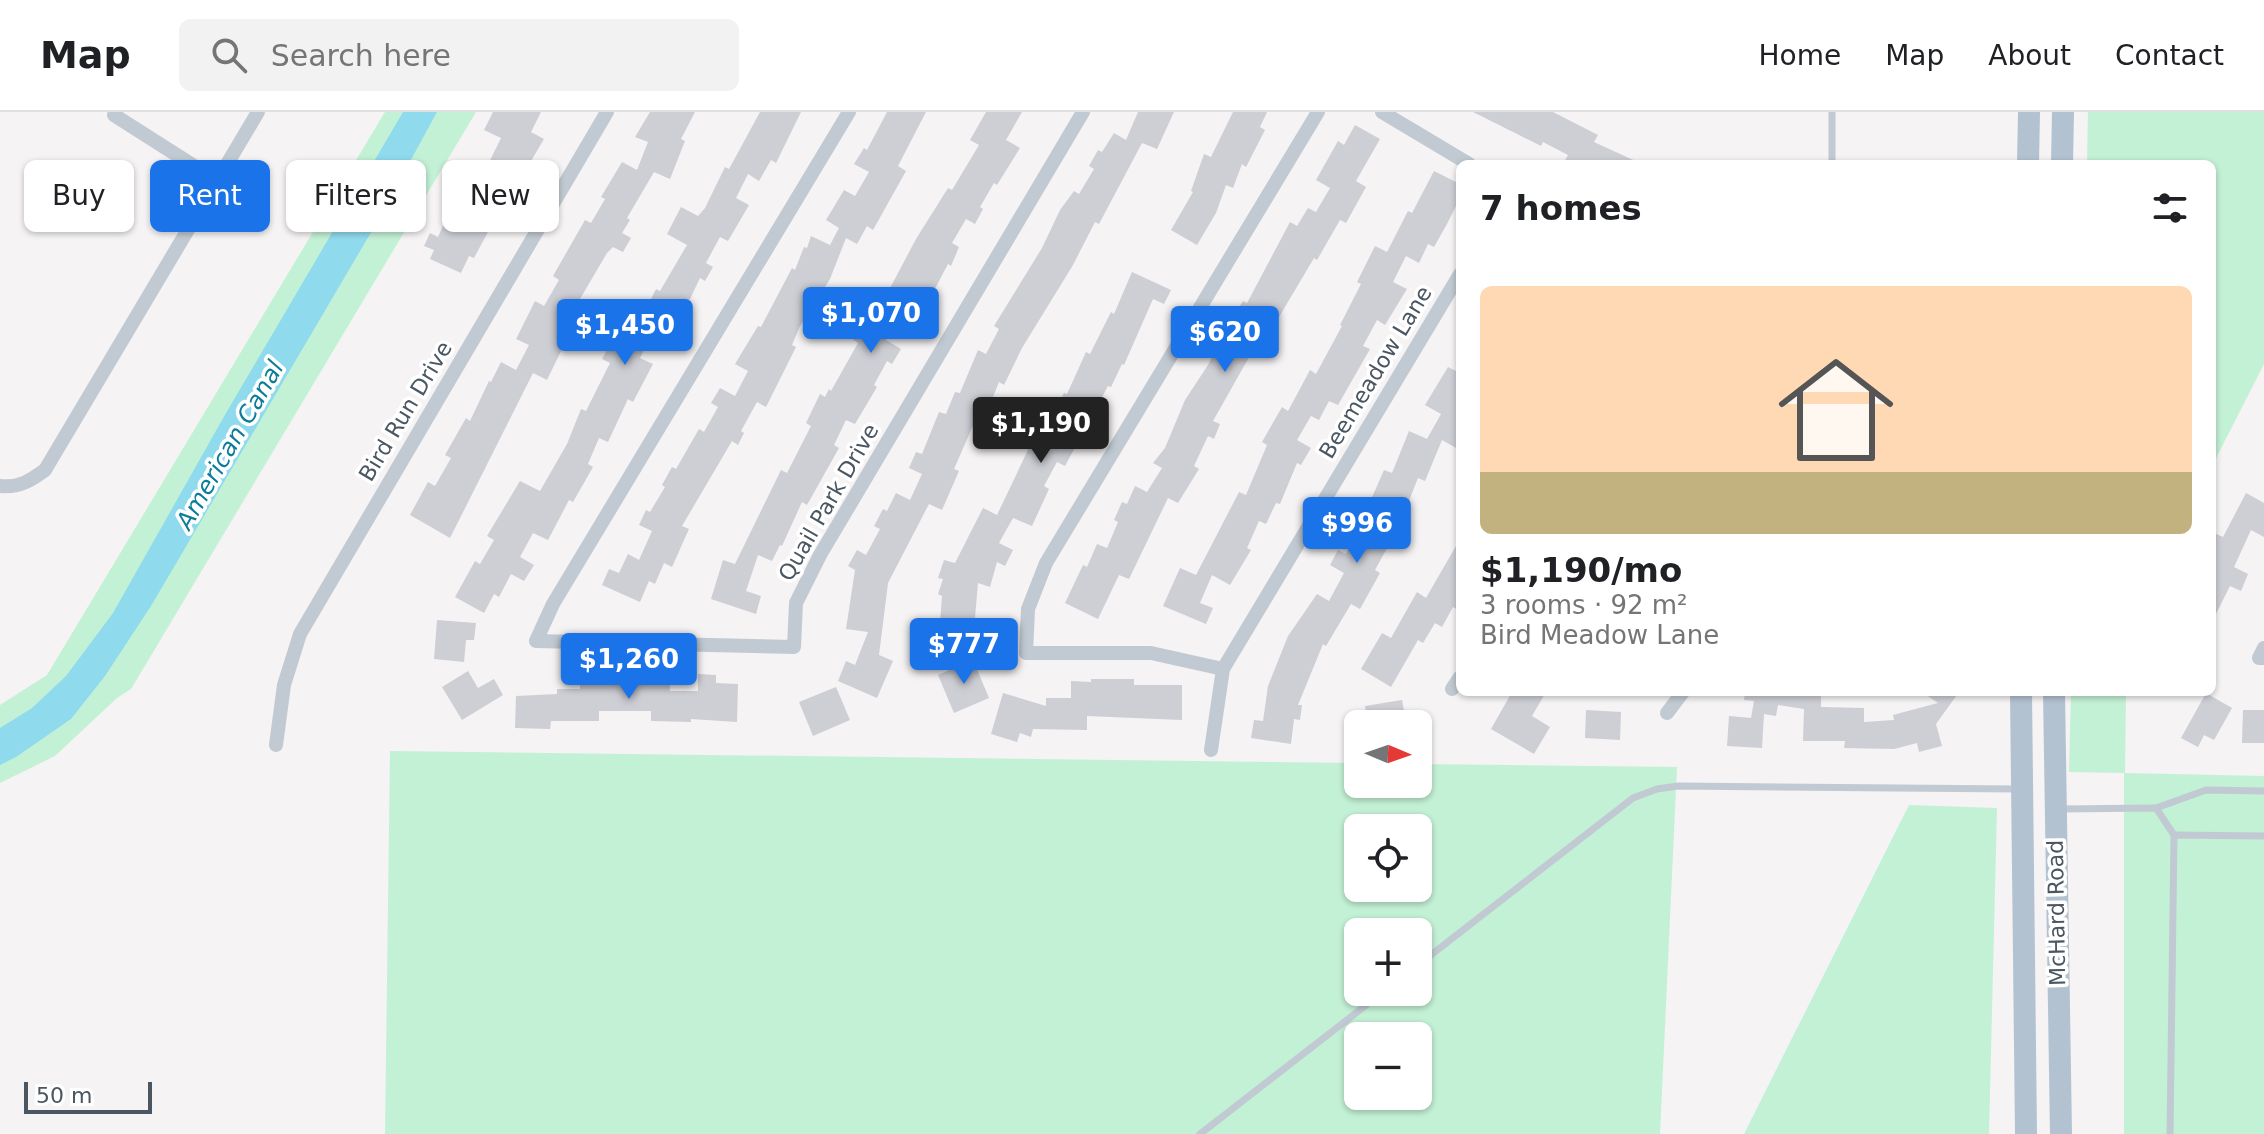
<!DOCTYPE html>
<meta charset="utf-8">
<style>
body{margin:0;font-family:"DejaVu Sans",sans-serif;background:#f2f2f2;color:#202124;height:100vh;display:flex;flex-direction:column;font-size:30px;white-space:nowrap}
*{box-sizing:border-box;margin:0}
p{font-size:26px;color:#757577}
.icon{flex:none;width:44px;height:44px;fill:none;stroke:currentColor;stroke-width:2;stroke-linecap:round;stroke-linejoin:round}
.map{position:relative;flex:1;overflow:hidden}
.sheet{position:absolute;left:1456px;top:48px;width:760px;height:536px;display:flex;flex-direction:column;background:#fff;border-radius:12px;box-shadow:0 2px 6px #0004}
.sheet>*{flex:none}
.banner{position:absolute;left:24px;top:48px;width:760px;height:72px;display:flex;gap:16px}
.needle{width:52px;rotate:92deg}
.tools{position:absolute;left:1344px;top:598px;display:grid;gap:16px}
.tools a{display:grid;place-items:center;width:88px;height:88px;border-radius:12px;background:#fff;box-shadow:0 2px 6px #0004;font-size:40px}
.scale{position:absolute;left:24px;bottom:20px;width:128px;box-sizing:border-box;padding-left:8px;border:4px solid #4a5661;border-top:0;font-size:22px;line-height:28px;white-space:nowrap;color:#4a5661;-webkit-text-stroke:6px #fff;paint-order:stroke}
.price{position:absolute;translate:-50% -68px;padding:0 18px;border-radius:8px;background:#1a73e8;color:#fff;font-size:26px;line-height:52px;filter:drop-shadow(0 2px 4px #0008)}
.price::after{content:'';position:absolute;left:50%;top:48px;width:24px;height:18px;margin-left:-12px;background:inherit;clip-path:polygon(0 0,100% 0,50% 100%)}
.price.current{background:#222;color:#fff}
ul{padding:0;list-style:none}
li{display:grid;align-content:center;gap:16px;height:424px;padding:0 24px}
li+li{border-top:2px solid #e0e0e0}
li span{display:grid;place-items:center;height:248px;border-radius:12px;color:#555}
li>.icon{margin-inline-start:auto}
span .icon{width:144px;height:144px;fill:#fffc;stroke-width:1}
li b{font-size:34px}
h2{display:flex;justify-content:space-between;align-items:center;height:96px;padding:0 24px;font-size:34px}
.chip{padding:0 28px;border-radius:12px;background:#fff;box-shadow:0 2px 6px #0004;font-size:28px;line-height:72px}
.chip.current{background:#1a73e8;color:#fff}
header{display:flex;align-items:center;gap:48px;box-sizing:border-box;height:112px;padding:0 40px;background:#fff;border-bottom:2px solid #e0e0e0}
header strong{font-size:38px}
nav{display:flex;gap:44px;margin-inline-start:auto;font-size:28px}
.search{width:560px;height:72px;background:#f2f2f2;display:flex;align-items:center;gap:20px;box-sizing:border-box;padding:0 28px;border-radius:12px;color:#757577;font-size:30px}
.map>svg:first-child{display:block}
.green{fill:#c3f1d5;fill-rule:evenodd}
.water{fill:#90daee}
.building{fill:#cdcfd5}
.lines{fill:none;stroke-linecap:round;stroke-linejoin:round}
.lane{stroke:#c1cad2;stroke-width:7}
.street{stroke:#c1cad2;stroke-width:14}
.primary{stroke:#b3c2d1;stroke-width:22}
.labels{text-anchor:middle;stroke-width:7;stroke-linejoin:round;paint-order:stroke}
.street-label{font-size:22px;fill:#4a5661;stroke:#fff}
.water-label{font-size:24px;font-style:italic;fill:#0c7c9b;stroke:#fff}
</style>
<header>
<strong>Map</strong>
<div class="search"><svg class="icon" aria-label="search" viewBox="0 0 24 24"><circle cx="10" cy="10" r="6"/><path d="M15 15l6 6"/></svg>Search here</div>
<nav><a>Home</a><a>Map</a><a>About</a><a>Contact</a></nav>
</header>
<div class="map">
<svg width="2264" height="1022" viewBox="0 0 2264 1022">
<rect width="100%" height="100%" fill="#f5f3f3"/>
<g class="green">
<path d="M 385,0 L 476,0 L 131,577 L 117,586 L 55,644 L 0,671 L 0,593 L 47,563 Z"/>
<path d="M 2088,0 L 2264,0 L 2264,252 L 2212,354 L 2212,52 L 2087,52 Z"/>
<path d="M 2071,580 L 2126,580 L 2125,661 L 2264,664 L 2264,1022 L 2124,1022 L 2124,661 L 2069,660 Z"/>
<path d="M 390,639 L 1358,651 L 1358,672 L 1418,672 L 1418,652 L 1677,655 L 1660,1022 L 385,1022 ZM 1358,716 L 1418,716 L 1418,776 L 1358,776 ZM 1358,820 L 1418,820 L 1418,880 L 1358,880 ZM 1358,924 L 1418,924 L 1418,984 L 1358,984 Z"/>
<path d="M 1909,693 L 1997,696 L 1989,1022 L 1744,1022 Z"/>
</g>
<path class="water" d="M 403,0 L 437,0 L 376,112 L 151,494 L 105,564 L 71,607 L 16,645 L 0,653 L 0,616 L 32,596 L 66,564 L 113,501 L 226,301 Z"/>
<g class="building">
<path d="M 493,0 L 541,0 L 531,20 L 544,27 L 511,83 L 494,74 L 483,102 L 495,107 L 474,146 L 469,144 L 461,161 L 430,147 L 434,138 L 424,134 L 430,121 L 438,125 L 464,66 L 478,73 L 501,26 L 484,18 Z"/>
<path d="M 650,0 L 695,0 L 681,27 L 685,29 L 670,67 L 654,60 L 627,106 L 630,108 L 622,121 L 631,126 L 623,140 L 613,135 L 607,141 L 580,187 L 584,189 L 561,229 L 565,231 L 547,268 L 533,261 L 450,426 L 410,403 L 428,370 L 435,374 L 451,346 L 445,343 L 466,306 L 470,309 L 489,269 L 491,270 L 501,250 L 516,258 L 529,233 L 516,227 L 535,189 L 544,194 L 559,168 L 553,164 L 585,108 L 591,111 L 605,87 L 601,85 L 622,50 L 637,58 L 648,30 L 635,25 Z"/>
<path d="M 760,0 L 801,0 L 776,51 L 771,48 L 759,69 L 748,62 L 736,86 L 749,93 L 728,129 L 720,125 L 706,151 L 713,155 L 705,169 L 700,166 L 669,231 L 652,222 L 640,246 L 653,252 L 633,290 L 628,287 L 608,330 L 599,326 L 588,352 L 593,355 L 573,390 L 569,388 L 548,428 L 533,421 L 520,445 L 534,453 L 524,469 L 511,462 L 499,485 L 494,482 L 484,501 L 455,485 L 475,449 L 480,452 L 494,428 L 487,424 L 520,369 L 540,379 L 567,332 L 581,297 L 586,299 L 610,251 L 602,247 L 613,227 L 604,223 L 614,205 L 636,217 L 656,177 L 660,179 L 687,133 L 667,122 L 681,95 L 698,104 L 705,96 L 725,55 L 729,57 Z"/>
<path d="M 887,0 L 926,0 L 898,54 L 906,59 L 873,118 L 867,114 L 857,132 L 846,126 L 830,167 L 800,214 L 792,233 L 796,235 L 766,295 L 757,290 L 741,319 L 744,321 L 738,333 L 732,329 L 682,414 L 689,417 L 672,455 L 664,451 L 655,472 L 649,469 L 640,490 L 602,473 L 609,457 L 619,461 L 628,442 L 639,448 L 652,419 L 639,413 L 646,398 L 650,400 L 665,375 L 662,373 L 672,355 L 676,357 L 699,317 L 704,320 L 718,295 L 711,291 L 720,276 L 735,284 L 748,259 L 735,252 L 758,214 L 761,215 L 792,156 L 795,158 L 804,135 L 807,136 L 811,124 L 830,133 L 839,116 L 826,108 L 844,78 L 855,84 L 869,60 L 854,52 L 864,36 L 867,38 Z"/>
<path d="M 986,0 L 1022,0 L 1006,28 L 1020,36 L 997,73 L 994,71 L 980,95 L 983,97 L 975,112 L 966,107 L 952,131 L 959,135 L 951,154 L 948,152 L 927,192 L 918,188 L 908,207 L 901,204 L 886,228 L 901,237 L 892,252 L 887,249 L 874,273 L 877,275 L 855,312 L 846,308 L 834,333 L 839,336 L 807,393 L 802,390 L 782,434 L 780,433 L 772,449 L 758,443 L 746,479 L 761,484 L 756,502 L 711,487 L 723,448 L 735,452 L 781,358 L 787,361 L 811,314 L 806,311 L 820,282 L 825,285 L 829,277 L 831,279 L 858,231 L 851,226 L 883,178 L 888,180 L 916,127 L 948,76 L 952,78 L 979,33 L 970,28 Z"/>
<path d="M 1138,0 L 1174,0 L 1157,37 L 1142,31 L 1099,112 L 1095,110 L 1073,153 L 1022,236 L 1004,273 L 999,270 L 982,312 L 975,309 L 954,357 L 959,359 L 942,398 L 929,392 L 888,471 L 879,543 L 893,549 L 877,586 L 838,569 L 846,549 L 855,553 L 868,520 L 846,517 L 855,458 L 848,454 L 857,438 L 866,443 L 880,417 L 874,414 L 883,397 L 887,399 L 896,381 L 910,388 L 922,362 L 909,356 L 916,340 L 922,342 L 939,300 L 946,302 L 955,280 L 960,281 L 978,238 L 986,242 L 999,217 L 994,214 L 1042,136 L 1060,98 L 1074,79 L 1079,82 L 1094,57 L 1089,54 L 1098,38 L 1102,40 L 1114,21 L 1126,28 Z"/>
<path d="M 1233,0 L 1267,0 L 1260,15 L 1265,18 L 1246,55 L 1242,52 L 1233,76 L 1226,73 L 1216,101 L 1197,133 L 1171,118 L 1193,80 L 1191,79 L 1204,42 L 1211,45 Z"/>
<path d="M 1473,0 L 1553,0 L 1598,23 L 1594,30 L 1642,52 L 1563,52 L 1568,43 L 1543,30 L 1541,34 Z"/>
<path d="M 1355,13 L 1380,27 L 1356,69 L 1366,75 L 1346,111 L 1340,108 L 1317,148 L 1314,146 L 1266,227 L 1261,224 L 1213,309 L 1220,312 L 1214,327 L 1208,324 L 1194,354 L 1199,357 L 1178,391 L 1168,386 L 1129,467 L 1119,463 L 1098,507 L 1065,491 L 1083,453 L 1087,455 L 1097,432 L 1107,436 L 1118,410 L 1114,408 L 1122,390 L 1127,392 L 1135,374 L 1147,380 L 1162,356 L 1153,351 L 1165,336 L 1185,288 L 1208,253 L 1228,213 L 1243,189 L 1247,191 L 1290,110 L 1297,114 L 1308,96 L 1316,100 L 1330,76 L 1316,68 L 1338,29 L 1344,33 Z"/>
<path d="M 1434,59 L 1460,72 L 1460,86 L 1447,112 L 1434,135 L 1428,132 L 1419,151 L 1406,144 L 1393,170 L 1407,177 L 1385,213 L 1377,208 L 1363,234 L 1370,237 L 1338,293 L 1329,289 L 1319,308 L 1311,304 L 1297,328 L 1311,336 L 1301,353 L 1297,351 L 1280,392 L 1276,391 L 1266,412 L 1259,409 L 1247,436 L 1251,438 L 1230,473 L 1212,463 L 1200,491 L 1213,496 L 1206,512 L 1163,494 L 1180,456 L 1196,463 L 1239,380 L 1246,383 L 1267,333 L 1262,330 L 1282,295 L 1288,299 L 1310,258 L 1316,262 L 1342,214 L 1340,213 L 1361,172 L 1357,170 L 1375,134 L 1387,140 L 1408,99 L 1412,101 Z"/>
<path d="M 1132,160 L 1171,178 L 1164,192 L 1153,187 L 1124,253 L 1122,252 L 1111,275 L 1108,274 L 1065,354 L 1057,350 L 1044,374 L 1049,377 L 1032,414 L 1013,406 L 999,431 L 1013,438 L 1005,454 L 997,450 L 990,475 L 978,471 L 972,540 L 938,538 L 942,484 L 938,482 L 943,467 L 938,466 L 944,448 L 955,451 L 983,396 L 997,403 L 1037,319 L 1043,323 L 1064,281 L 1067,282 L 1086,240 L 1090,242 L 1111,200 L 1114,202 Z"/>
<path d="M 1448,255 L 1460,261 L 1460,328 L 1456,336 L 1442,328 L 1425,369 L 1418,366 L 1398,416 L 1375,458 L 1380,461 L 1360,497 L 1351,492 L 1326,534 L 1323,532 L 1298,593 L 1302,593 L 1300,608 L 1294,607 L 1291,632 L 1251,626 L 1254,608 L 1263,609 L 1268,574 L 1288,524 L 1317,482 L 1329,489 L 1344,461 L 1330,453 L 1338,438 L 1346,442 L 1361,415 L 1355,412 L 1363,397 L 1366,399 L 1384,358 L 1392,361 L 1409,319 L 1427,327 L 1441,302 L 1425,293 Z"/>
<path d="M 2246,381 L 2264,391 L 2264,425 L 2251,418 L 2234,455 L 2248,462 L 2241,479 L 2230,474 L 2212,510 L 2212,420 L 2223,425 Z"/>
<path d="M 1460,427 L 1460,499 L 1453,495 L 1442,515 L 1435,511 L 1423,531 L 1418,528 L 1391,575 L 1361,557 L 1382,521 L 1391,526 L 1417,480 L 1426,486 Z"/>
<path d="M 437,508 L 476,511 L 474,528 L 466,528 L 464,550 L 434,547 Z"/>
<path d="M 973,548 L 989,586 L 954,601 L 938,563 Z"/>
<path d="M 468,559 L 478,576 L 494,567 L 503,583 L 462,608 L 442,575 Z"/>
<path d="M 580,561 L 624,562 L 624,566 L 670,564 L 670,579 L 698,579 L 698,562 L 716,563 L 716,571 L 738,572 L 737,610 L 691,607 L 691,610 L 651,609 L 651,599 L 599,599 L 599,609 L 551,609 L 550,617 L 515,616 L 516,584 L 557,582 L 557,577 L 580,577 Z"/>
<path d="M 1091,567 L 1134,567 L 1134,573 L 1182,573 L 1182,608 L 1087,604 L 1087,618 L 1033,617 L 1031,625 L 1020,621 L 1017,630 L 991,622 L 1003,581 L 1046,594 L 1046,586 L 1071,586 L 1071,569 L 1091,570 Z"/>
<path d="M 836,575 L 850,608 L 813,624 L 799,590 Z"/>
<path d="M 1512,580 L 1546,580 L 1532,604 L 1550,615 L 1534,642 L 1491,617 Z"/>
<path d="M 1745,580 L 1821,581 L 1821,595 L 1864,596 L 1864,610 L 1894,608 L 1893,603 L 1938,591 L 1922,580 L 1959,580 L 1936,612 L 1942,634 L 1919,640 L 1917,631 L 1894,637 L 1844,636 L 1845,629 L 1803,629 L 1804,597 L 1778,593 L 1776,604 L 1764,602 L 1762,636 L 1727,634 L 1729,604 L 1751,606 L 1754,589 L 1744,588 Z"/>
<path d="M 2206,581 L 2232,596 L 2214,628 L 2204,623 L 2198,635 L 2181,626 Z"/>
<path d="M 1402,588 L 1405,604 L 1396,605 L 1397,612 L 1368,612 L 1365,594 Z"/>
<path d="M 1586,598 L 1621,600 L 1620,628 L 1585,626 Z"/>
<path d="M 2243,598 L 2264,598 L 2264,631 L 2242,631 Z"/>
</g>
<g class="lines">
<g class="lane">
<path d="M 1832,52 L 1832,0"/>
<path d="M 2156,696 L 2206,678 L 2264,679"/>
<path d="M 2059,697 L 2156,696 L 2174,723"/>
<path d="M 1418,853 L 1633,686 L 1657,677 L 1678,674 L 2018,677"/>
<path d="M 1200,1022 L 1383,880"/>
<path d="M 2170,1022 L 2174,723 L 2264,724"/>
</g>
<g class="street">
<path d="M 849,0 L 553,492 L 536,529 L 794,535 L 796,491 L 820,443 L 1083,0"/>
<path d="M 1382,0 L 1469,52"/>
<path d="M 114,3 L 216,68"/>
<path d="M 0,374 C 19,376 30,369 45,358 L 258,0"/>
<path d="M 2264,536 L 2259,546 L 2264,546"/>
<path d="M 1223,557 L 1151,541 L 1026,541 L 1028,497 L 1046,451 L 1318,0"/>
<path d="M 1452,577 L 1460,565"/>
<path d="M 1667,601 L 1683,580"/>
<path d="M 276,633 L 284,573 L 300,522 L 607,0"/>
<path d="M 1211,638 L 1223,557 L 1460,162"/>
</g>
<g class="primary">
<path d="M 2028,52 L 2029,0"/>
<path d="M 2062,52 L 2063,0"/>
<path d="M 2021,580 L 2026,1022"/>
<path d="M 2054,580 L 2061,1022"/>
</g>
</g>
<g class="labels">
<g class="street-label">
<text transform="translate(1375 260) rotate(-59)" y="8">Beemeadow Lane</text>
<text transform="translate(405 299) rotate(-59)" y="8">Bird Run Drive</text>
<text transform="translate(828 390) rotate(-60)" y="8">Quail Park Drive</text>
<text transform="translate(2056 801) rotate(-91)" y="8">McHard Road</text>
</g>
<g class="water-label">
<text transform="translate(230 333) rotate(-60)" y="8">American Canal</text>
</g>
</g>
</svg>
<div class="tools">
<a><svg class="needle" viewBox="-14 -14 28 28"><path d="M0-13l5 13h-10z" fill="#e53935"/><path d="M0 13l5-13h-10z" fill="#757577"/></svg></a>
<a><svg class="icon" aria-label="locate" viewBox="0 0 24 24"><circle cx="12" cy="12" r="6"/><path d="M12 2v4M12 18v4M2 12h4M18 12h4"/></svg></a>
<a>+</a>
<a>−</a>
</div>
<div class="scale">50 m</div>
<b class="price" style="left:871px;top:243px">$1,070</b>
<b class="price" style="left:625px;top:255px">$1,450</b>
<b class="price" style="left:1225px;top:262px">$620</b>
<b class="price current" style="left:1041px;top:353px">$1,190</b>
<b class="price" style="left:1357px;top:453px">$996</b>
<b class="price" style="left:964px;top:574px">$777</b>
<b class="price" style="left:629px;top:589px">$1,260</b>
<div class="banner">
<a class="chip">Buy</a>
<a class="chip current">Rent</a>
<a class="chip">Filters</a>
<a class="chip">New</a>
</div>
<section class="sheet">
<h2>7 homes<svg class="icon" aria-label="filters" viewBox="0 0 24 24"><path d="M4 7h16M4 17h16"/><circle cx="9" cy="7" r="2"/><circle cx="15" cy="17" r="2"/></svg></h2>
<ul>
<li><span style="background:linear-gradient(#ffd9b3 75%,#c2b280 0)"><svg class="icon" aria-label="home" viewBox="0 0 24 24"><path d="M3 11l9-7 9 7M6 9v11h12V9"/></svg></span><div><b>$1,190/mo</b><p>3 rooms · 92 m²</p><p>Bird Meadow Lane</p></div></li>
</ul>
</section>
</div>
